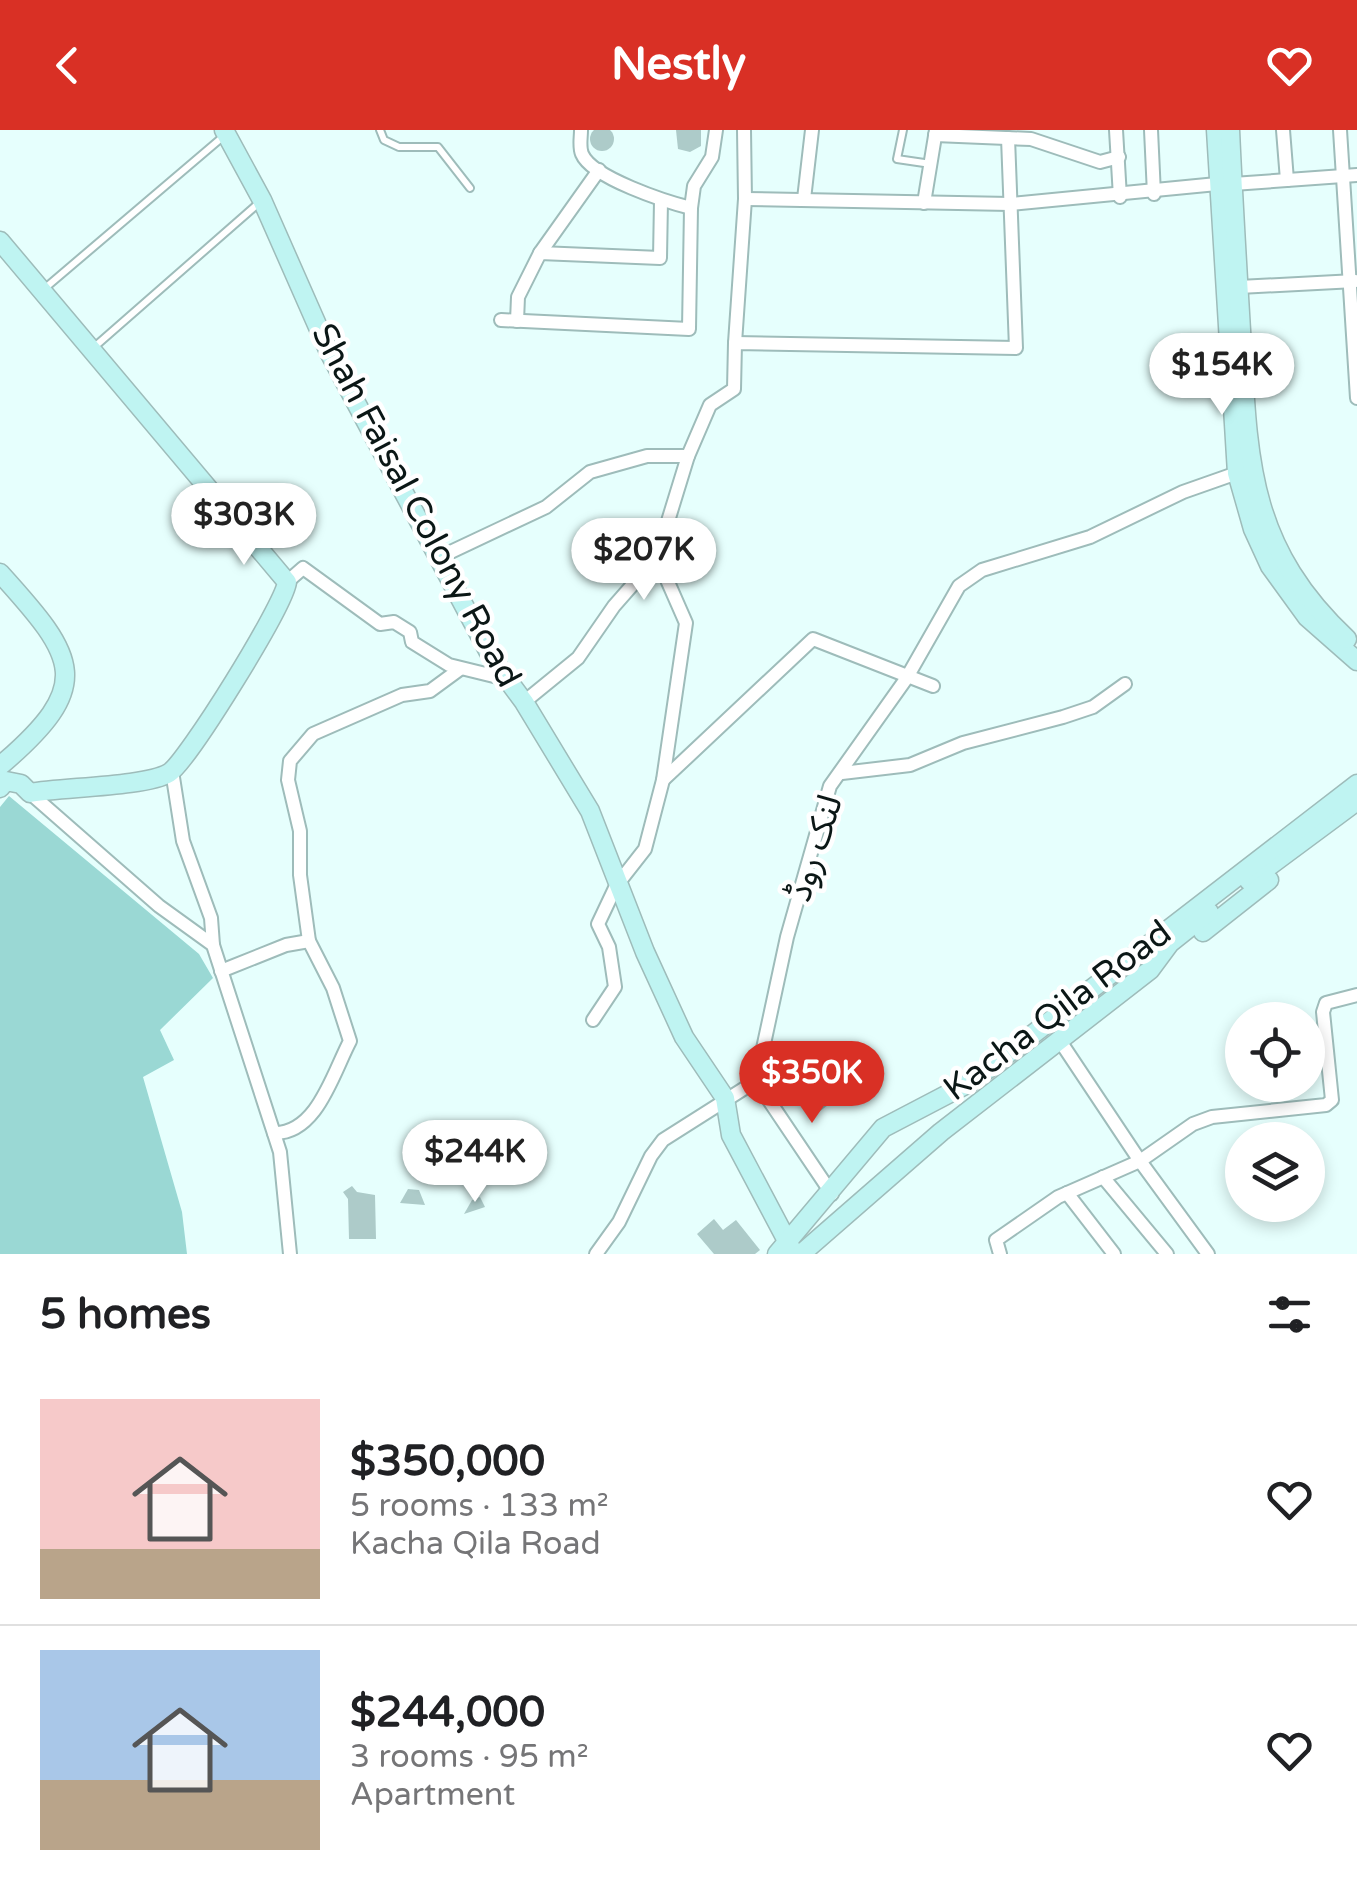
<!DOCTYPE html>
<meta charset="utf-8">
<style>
body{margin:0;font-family:"Varela Round","Noto Sans Arabic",sans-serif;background:#f6f6f6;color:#202124;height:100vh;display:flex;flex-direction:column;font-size:38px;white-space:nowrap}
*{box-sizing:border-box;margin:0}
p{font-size:32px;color:#757577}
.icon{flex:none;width:55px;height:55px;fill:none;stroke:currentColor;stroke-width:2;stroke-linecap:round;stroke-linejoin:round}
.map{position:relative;height:1124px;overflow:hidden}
.side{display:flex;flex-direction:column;background:#fff;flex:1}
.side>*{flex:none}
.buttons{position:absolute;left:1225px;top:872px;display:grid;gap:20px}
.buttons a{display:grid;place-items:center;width:100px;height:100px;border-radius:50%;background:#fff;box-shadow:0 5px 15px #0003;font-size:50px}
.price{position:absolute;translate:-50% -85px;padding:0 22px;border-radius:35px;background:#fff;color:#222;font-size:32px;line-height:65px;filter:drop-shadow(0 2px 5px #0008)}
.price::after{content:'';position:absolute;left:50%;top:60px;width:30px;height:22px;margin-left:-15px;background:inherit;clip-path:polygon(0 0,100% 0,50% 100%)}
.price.on{background:#d93025;color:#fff}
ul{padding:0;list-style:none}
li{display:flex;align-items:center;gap:30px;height:250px;padding:0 40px}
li+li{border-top:2px solid #e0e0e0}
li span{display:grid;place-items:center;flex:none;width:280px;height:200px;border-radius:0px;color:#555}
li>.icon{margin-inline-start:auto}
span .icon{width:120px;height:120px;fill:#fffc;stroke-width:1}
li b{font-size:42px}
h2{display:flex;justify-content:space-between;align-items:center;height:120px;padding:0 40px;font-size:42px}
header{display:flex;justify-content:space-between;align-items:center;height:130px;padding:0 40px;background:#d93025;color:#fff;font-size:45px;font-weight:700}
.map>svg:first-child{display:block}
.green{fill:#9ad8d4}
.building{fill:#adcbc9}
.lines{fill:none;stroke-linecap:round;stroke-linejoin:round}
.lane-casing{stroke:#9ebcba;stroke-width:10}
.street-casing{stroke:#9ebcba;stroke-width:16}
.secondary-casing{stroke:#9ebcba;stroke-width:21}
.lane{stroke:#fff;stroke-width:6}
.street{stroke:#fff;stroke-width:12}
.secondary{stroke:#bff4f2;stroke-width:18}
.labels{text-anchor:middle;stroke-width:9;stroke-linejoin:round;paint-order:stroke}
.street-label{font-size:35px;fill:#0b1716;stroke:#fff}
</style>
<header><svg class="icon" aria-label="back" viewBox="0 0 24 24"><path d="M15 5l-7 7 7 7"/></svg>Nestly<svg class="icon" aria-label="heart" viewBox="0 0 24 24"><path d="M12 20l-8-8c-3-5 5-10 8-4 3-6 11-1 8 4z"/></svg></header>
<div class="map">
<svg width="1357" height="1124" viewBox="0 0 1357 1124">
<rect width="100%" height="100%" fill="#e6fffd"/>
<path class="green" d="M 9,666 L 199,824 L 213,848 L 160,900 L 174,930 L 143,947 L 182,1082 L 187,1124 L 0,1124 L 0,677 Z"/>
<g class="building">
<circle cx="602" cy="9" r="12"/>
<path d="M 676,0 L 701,0 L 701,16 L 690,22 L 678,19 Z"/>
<path d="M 836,938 L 851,957 L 819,982 L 804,963 Z"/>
<path d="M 352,1056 L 357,1062 L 375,1065 L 376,1109 L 349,1109 L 348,1069 L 343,1062 Z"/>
<path d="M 408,1059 L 419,1060 L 425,1075 L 400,1073 Z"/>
<path d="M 480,1067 L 485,1077 L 464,1084 L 472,1070 Z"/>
<path d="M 714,1089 L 723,1100 L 736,1090 L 760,1120 L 755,1124 L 714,1124 L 697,1104 Z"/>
</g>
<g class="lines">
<defs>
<g id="lane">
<path d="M 380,0 L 384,10 L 399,17 L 438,17 L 470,58"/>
<path d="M 903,0 L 897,29 L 931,34"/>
<path d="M 44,159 L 225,5"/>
<path d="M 92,219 L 260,72"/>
</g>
<g id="street">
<path d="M 581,0 C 581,8 579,17 582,24 C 592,48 667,72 691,78 L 694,56 L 712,27 L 716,0"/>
<path d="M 1116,0 L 1120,67"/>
<path d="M 1151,0 L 1154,64"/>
<path d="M 1283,0 L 1287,50"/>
<path d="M 1340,0 L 1357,268"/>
<path d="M 935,5 L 1031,9 L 1100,32 L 1119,27"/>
<path d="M 1233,54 L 1357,45"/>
<path d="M 745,69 L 1010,74 L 1217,54"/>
<path d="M 804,69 L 812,0"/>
<path d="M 924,73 L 936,0"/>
<path d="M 540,123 L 599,40"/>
<path d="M 1239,157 L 1355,151"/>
<path d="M 501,190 L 689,199 L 691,78"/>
<path d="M 517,191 L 518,167 L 540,123 L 660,128 L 661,71"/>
<path d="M 735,213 L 745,69 L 744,0"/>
<path d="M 440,427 L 546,377 L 590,342 L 647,326 L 688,326 L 710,275 L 734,259 L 735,213 L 1016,218 L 1008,8"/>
<path d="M 287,452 L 303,438 L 380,494 L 394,492 L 410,502 L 412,512 L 449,535 L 506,549"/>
<path d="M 524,572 L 578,528 L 614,476 L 657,427 L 688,326"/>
<path d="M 172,641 L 183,711 L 211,788 L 213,815"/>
<path d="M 842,643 L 910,635 L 963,613 L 1063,587 L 1093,577 L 1125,554"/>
<path d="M 663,650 L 813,509 L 933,556"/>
<path d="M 30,663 L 159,776 L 213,815 L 280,1022 L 290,1124"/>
<path d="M 221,841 L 286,815 L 309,811"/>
<path d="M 593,890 L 615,857 L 609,817 L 598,794 L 616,756 L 645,719 L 663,650 L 686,493 L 657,427"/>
<path d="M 756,951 L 832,1064"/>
<path d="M 274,1003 C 317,1004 333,943 350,911 L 333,858 L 309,811 L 300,745 L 300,701 L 288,650 L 290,631 L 313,604 L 402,565 L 430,561 L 460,539"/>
<path d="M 1103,1047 L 1167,1124"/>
<path d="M 1067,1063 L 1114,1124"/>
<path d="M 596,1124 L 619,1092 L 651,1026 L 663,1010 L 756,951 L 787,807 L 830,656 L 906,549 L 959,456 L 982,440 L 1090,407 L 1183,362 L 1237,343"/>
<path d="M 1000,1124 L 996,1110 L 1058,1067 L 1140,1031 L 1058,908"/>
<path d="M 1208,1124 L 1140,1031 L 1193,994 L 1212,987 L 1326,975 L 1332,970 L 1323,882 L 1326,873 L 1357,865"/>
</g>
<g id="secondary">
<path d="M 224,0 L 262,70 L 329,222 L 493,530 L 524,572 L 590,681 L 645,822 L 684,907 L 725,968 L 731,1005 L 794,1124"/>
<path d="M 1216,0 L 1237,343 L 1253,399 L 1270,436 L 1307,487 L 1357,531"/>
<path d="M 1230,0 C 1233,67 1237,133 1241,200 C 1248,328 1247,415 1347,509"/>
<path d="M 0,111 L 287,452 C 284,476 187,632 169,643 C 145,657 63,657 30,663 L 21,654 L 6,651 L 0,658"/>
<path d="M 0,443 C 78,529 95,555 0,636"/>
<path d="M 1249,751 L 1357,671"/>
<path d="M 1203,802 L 1269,750"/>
<path d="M 777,1124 L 883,998 L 971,952 L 1357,654"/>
<path d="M 801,1124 L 941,1002 L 1150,840 L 1170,813 L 1209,782"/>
</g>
</defs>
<use href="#lane" class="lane-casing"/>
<use href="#street" class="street-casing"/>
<use href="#secondary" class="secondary-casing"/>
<use href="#lane" class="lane"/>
<use href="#street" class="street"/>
<use href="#secondary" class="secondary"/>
</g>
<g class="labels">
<g class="street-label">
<text transform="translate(417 375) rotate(62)" y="12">Shah Faisal Colony Road</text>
<text transform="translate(814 718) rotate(-72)" y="12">لنک روڈ</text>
<text transform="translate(1057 880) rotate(-37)" y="12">Kacha Qila Road</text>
</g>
</g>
</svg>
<div class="buttons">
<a><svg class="icon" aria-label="locate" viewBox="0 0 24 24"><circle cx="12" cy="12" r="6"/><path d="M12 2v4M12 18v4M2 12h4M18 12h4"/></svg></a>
<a><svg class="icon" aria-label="layers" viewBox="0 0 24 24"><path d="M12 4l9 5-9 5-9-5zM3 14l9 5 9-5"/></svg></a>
</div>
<b class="price" style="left:1222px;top:288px">$154K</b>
<b class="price" style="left:244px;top:438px">$303K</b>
<b class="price" style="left:644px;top:473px">$207K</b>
<b class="price on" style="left:812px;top:996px">$350K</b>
<b class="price" style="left:475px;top:1075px">$244K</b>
</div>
<section class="side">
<h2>5 homes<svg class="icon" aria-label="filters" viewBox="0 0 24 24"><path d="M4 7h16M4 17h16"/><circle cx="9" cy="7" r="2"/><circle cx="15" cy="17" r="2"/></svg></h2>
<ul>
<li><span style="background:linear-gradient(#f6c9c9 75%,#b9a48a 0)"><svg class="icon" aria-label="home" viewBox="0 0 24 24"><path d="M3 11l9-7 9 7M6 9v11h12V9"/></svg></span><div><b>$350,000</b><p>5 rooms · 133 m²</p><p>Kacha Qila Road</p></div><svg class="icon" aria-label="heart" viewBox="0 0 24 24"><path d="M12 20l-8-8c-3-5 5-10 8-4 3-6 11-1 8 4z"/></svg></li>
<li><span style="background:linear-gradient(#a9c7e8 65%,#b9a48a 0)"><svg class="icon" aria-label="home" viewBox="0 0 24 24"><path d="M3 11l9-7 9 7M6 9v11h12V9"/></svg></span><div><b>$244,000</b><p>3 rooms · 95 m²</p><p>Apartment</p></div><svg class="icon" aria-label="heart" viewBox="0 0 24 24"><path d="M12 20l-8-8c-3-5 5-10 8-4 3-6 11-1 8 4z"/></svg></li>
</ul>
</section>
